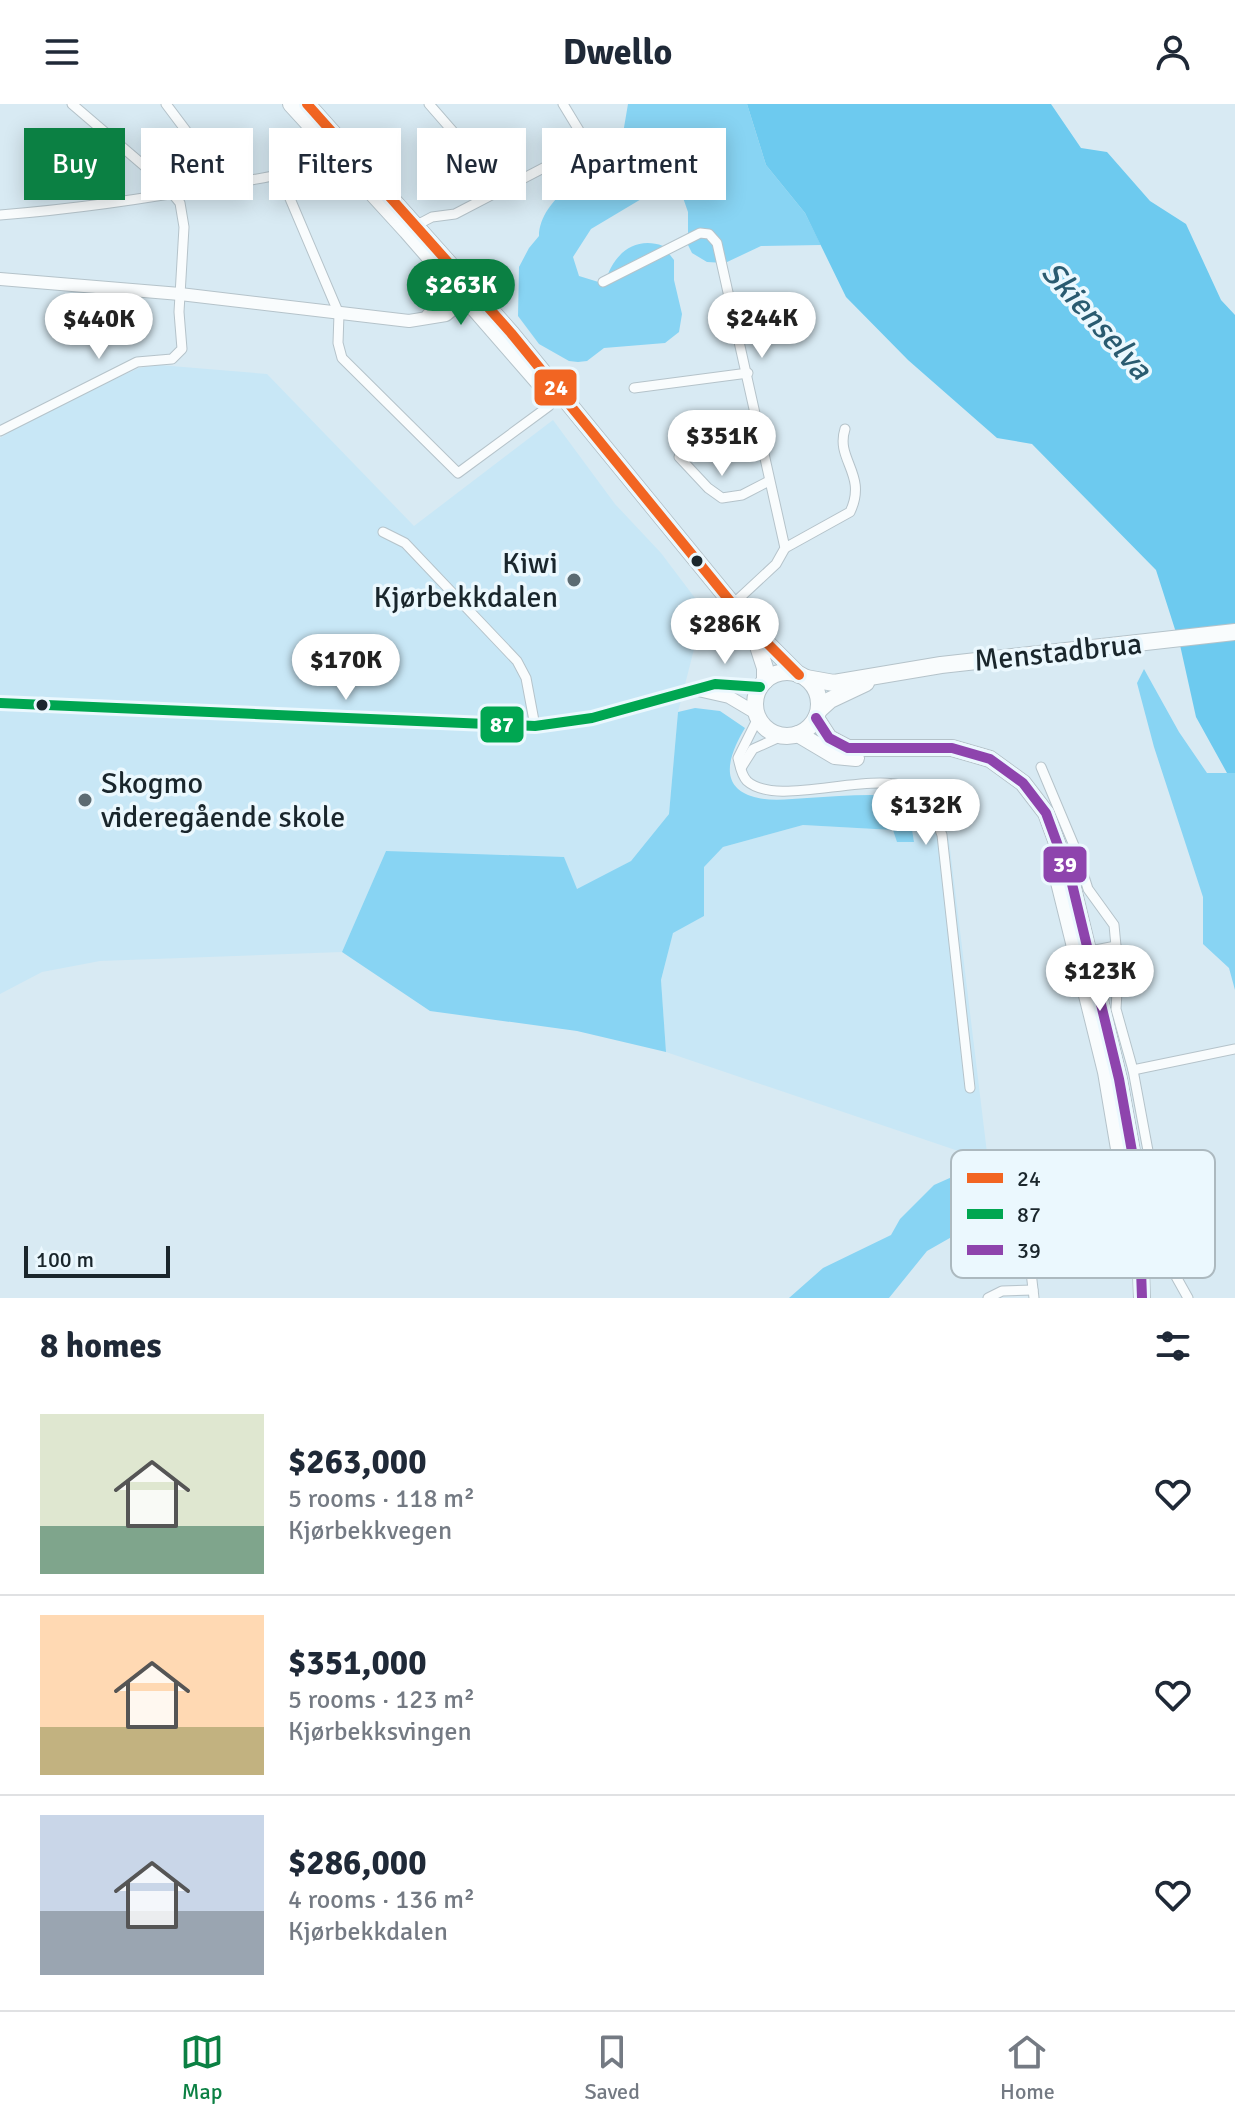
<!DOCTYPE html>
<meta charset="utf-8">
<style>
body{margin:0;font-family:Signika,sans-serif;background:#f2f2f3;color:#1f2937;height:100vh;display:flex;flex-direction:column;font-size:30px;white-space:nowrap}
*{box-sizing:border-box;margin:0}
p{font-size:26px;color:#747a83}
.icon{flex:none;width:44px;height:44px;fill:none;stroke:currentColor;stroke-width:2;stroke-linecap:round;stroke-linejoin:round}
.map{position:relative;height:1194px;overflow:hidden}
.details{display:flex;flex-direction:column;background:#fff;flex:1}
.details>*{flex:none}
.hud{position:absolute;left:24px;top:24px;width:800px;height:72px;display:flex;gap:16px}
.scale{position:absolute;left:24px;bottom:20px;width:146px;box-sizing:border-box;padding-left:8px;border:4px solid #1a262c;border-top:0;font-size:22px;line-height:28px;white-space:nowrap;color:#1a262c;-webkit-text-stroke:6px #ebf8fe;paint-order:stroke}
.price{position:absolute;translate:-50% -68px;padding:0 18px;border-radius:28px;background:#fff;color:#222;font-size:26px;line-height:52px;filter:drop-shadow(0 2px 4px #0008)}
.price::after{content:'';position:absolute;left:50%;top:48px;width:24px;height:18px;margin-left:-12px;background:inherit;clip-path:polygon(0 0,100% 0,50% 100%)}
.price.active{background:#0b8043;color:#fff}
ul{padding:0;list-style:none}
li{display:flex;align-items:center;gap:24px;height:200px;padding:0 40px}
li+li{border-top:2px solid #e0e1e3}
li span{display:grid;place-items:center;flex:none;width:224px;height:160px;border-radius:0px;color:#555}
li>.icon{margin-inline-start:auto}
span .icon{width:96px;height:96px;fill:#fffc;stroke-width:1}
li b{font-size:34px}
h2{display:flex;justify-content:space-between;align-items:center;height:96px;padding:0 40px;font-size:34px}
.chip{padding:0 28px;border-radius:0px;background:#fff;box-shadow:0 4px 20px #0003;font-size:28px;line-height:72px}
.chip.active{background:#0b8043;color:#fff}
header{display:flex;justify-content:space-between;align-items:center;height:104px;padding:0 40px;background:#fff;font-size:36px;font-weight:800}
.tabs{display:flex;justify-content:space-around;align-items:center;height:112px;border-top:2px solid #e0e1e3;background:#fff;font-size:22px;color:#747a83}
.tabs a{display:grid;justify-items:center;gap:4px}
.tabs .active{color:#0b8043}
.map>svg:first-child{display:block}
.built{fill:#c8e7f6}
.forest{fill:#88d4f3}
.water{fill:#6dcaef}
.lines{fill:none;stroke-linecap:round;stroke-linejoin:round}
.minor-casing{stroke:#b5c3ca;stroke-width:11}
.tertiary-casing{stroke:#b5c3ca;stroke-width:14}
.primary-casing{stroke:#b5c3ca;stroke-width:18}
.trunk-casing{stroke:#b5c3ca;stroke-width:18}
.minor{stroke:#f9fcfd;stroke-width:9}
.tertiary{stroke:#f9fcfd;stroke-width:12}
.primary{stroke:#f9fcfd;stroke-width:16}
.trunk{stroke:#f9fcfd;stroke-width:16}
.bus-1-casing{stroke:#ebf8fe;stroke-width:16}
.bus-2-casing{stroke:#ebf8fe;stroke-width:16}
.bus-3-casing{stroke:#ebf8fe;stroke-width:16}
.bus-1{stroke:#f26522;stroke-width:10}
.bus-2{stroke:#00a651;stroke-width:10}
.bus-3{stroke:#8e44ad;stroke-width:10}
.bus-dot{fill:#1a262c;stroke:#ebf8fe;stroke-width:3}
.poi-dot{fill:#5c6b72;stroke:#ebf8fe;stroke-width:3}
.labels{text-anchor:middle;stroke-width:7;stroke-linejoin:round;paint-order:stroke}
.poi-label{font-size:30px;fill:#1a262c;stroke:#ebf8fe;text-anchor:end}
.street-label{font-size:30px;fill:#1a262c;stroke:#ebf8fe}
.water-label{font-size:32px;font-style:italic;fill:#2a5b70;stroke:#ebf8fe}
.key{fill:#ebf8fe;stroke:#acb9bf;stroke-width:2}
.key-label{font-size:22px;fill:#1a262c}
.line-badge{stroke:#ebf8fe;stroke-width:3}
.badge-label{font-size:22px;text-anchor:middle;font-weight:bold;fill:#fff}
</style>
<header><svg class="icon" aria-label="menu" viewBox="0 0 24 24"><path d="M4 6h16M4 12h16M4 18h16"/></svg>Dwello<svg class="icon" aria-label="person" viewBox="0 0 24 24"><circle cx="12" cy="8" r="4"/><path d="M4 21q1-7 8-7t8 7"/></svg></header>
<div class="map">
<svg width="1235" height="1194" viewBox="0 0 1235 1194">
<rect width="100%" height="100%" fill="#d8eaf3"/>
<g class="built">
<path d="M 159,261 L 267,270 L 414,422 L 553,316 L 615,400 L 661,449 L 704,506 L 678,608 L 669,710 L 631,757 L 577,786 L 386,747 L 342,848 L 100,857 L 42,868 L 0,890 L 0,334 L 44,307 L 139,264 Z"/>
<path d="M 907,693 L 937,704 L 949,736 L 988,1057 L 666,948 L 661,876 L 673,828 L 704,812 L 703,763 L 723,743 L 803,721 L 893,726 L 914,738 Z"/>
</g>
<g class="forest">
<path d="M 628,0 L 747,0 L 766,61 L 805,109 L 821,141 L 761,142 L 725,159 L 707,158 L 692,149 L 688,141 L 688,108 L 681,88 L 653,88 L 591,125 L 573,153 L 579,172 L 605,180 C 611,153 633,131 663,142 L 674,156 L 674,176 L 682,210 L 679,228 L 665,239 L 604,244 L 587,257 L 578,258 L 569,257 L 539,240 L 518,212 L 519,163 L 529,144 L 539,132 C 540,93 592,68 620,47 Z"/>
<path d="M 1144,565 L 1179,628 L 1207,669 L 1235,669 L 1235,886 L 1229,864 L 1203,840 L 1203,793 L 1154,643 L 1137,579 Z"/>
<path d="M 695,604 L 720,607 L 745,624 C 732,646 716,680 751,692 C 768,698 789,695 807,694 C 841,692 873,689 907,693 L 914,738 L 897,738 L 893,726 L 803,721 L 723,743 L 704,763 L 704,812 L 673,829 L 661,876 L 666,948 L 577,927 L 430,907 L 342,848 L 386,747 L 564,753 L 577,785 L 631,757 L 669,710 L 678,608 Z"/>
<path d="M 988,1057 L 1030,1102 L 999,1106 L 927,1147 L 889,1194 L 789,1194 L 823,1164 L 891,1131 L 900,1115 L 934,1081 Z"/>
</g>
<path class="water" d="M 747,0 L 1051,0 L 1081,44 L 1107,48 L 1150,97 L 1186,120 L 1221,196 L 1235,211 L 1235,669 L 1227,669 L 1196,613 L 1180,541 L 1156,466 L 1032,340 L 997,334 L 908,256 L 846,193 L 805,109 L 766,61 Z"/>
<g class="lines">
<defs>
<g id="minor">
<path d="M 166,0 L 226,80"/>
<path d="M 429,0 L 504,86"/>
<path d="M 280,71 L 339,210 L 338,239 L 342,254 L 458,369 L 549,302"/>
<path d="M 0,111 C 77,105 151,94 227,80 C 261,74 297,71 327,51"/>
<path d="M 413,123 L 432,113 L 455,110 L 578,46 L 583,41 L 583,33 L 563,0"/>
<path d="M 603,178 L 700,129 L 709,130 L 717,139 L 785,444 L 776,460 L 733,500"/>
<path d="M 634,284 L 748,269"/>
<path d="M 0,327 L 137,258 L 172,255 L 182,245 L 179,208 L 184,123 L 180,99 L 163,78 L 72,0"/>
<path d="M 679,353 L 708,384 L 722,394 L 742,391 L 769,377"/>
<path d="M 383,428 L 405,439 L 517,557 L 526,574 L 535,622"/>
<path d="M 785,444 L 850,408 C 868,370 835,356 845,325"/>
<path d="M 758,614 L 738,654 C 740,661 741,671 747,677 C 779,706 881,661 918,688 C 932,698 936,716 942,731 L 970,984"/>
<path d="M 1041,663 L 1075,744 L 1088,785 L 1114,821 L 1116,842 L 1125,868 L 1117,888 L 1116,905 L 1133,966 L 1169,1160 L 1188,1194"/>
<path d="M 741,664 L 753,645 L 782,632"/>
<path d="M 1085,848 L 1116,842"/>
<path d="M 1133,966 L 1235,945"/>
<path d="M 988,1194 L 1002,1187 L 1033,1186"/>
<path d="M 1034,1194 L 1026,1124 L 1035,1105 L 1084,1093"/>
</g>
<g id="tertiary">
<path d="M 0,175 L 180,190 L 409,217 L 446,211 L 470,191"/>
<path d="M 428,211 L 448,195 L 466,187"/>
<path d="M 698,586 L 729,593 L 756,609"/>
<path d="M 0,599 L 535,622 L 592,614 L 715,580 L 760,583"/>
</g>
<g id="primary">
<path d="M 806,574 L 834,579 L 941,561 L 1235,528"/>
<path d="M 819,606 L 830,596 L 866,579"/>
</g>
<g id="trunk">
<path d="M 291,0 L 407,127 L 542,282"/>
<path d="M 307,0 L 511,229 L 752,524 L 799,571"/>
<path d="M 755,533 L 765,564 L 765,577"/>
<circle cx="787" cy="600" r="32"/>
<path d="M 816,614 L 829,634 L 848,644 L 952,644 L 990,655 L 1023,679 L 1046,709 L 1072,780 L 1119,975 L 1138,1081 L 1142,1194"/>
<path d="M 798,630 L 835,652 L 856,654"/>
<path d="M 1053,754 L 1106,968 L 1130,1110"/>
</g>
</defs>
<use href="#minor" class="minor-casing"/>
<use href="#tertiary" class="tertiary-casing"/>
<use href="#primary" class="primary-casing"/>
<use href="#trunk" class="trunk-casing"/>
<use href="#minor" class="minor"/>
<use href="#tertiary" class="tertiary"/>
<use href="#primary" class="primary"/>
<use href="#trunk" class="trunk"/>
<defs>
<path id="bus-1" d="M 307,0 L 511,229 L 752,524 L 799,571"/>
<path id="bus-2" d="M 0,599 L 535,622 L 592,614 L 715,580 L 760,583"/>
<path id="bus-3" d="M 816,614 L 829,634 L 848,644 L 952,644 L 990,655 L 1023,679 L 1046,709 L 1072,780 L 1119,975 L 1138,1081 L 1142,1194"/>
</defs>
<use href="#bus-1" class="bus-1-casing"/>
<use href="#bus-2" class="bus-2-casing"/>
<use href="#bus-3" class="bus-3-casing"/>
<use href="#bus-1" class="bus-1"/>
<use href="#bus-2" class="bus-2"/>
<use href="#bus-3" class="bus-3"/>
</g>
<g class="bus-dot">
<circle cx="697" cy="457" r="7"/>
<circle cx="42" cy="601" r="7"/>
</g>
<g class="poi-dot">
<circle cx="574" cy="476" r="8"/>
<circle cx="85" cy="696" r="8"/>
</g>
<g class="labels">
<g class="poi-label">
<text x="558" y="469">Kiwi<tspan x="558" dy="34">Kjørbekkdalen</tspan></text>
<text x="101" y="689" text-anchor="start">Skogmo<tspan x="101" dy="34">videregående skole</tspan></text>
</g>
<g class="street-label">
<text transform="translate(1058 548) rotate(-6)" y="10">Menstadbrua</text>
</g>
<g class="water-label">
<text transform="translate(1097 216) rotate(48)" y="11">Skienselva</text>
</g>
</g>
<rect x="951" y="1046" width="264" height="128" rx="12" class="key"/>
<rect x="967" y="1069" width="36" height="10" fill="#f26522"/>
<rect x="967" y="1105" width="36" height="10" fill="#00a651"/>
<rect x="967" y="1141" width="36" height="10" fill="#8e44ad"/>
<g class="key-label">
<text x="1017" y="1082">24</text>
<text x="1017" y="1118">87</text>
<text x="1017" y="1154">39</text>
</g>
<g class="line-badge">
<rect x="533" y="264" width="45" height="39" rx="8" fill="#f26522"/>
<rect x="479" y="601" width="46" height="39" rx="8" fill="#00a651"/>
<rect x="1042" y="741" width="46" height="39" rx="8" fill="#8e44ad"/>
</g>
<g class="badge-label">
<text x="556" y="291">24</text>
<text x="502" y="628">87</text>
<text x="1065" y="768">39</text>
</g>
</svg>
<div class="scale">100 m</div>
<b class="price active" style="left:461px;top:223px">$263K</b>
<b class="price" style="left:762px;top:256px">$244K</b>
<b class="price" style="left:99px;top:257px">$440K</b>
<b class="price" style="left:722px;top:374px">$351K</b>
<b class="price" style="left:725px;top:562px">$286K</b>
<b class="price" style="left:346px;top:598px">$170K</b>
<b class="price" style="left:926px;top:743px">$132K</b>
<b class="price" style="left:1100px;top:909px">$123K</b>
<div class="hud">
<a class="chip active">Buy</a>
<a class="chip">Rent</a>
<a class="chip">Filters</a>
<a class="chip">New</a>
<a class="chip">Apartment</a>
</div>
</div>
<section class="details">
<h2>8 homes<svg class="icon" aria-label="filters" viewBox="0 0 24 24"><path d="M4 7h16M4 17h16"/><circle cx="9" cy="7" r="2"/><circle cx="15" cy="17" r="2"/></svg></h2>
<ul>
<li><span style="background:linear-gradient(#dfe7d0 70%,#7fa58c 0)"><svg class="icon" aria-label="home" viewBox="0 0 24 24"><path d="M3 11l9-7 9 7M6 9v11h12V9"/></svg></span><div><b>$263,000</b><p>5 rooms · 118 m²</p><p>Kjørbekkvegen</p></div><svg class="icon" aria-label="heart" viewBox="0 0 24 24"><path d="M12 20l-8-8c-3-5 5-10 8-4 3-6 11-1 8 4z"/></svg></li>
<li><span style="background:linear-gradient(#ffd9b3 70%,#c2b280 0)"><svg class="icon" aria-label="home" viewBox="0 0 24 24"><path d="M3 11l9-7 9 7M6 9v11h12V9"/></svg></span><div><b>$351,000</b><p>5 rooms · 123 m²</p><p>Kjørbekksvingen</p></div><svg class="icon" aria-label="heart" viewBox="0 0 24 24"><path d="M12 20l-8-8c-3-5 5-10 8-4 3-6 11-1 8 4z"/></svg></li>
<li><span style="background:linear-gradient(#c9d6e8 60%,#9aa5b1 0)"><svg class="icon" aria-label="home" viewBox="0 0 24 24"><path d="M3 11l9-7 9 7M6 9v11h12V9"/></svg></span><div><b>$286,000</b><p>4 rooms · 136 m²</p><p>Kjørbekkdalen</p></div><svg class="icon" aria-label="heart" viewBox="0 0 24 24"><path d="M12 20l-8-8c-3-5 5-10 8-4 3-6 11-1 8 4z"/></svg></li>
</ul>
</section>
<nav class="tabs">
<a class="active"><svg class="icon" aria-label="map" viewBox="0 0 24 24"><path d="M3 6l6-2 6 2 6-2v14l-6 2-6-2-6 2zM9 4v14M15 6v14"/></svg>Map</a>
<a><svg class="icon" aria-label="saved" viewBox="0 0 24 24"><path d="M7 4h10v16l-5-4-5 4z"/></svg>Saved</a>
<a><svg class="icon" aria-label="home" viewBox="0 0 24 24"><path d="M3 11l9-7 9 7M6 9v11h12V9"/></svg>Home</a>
</nav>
